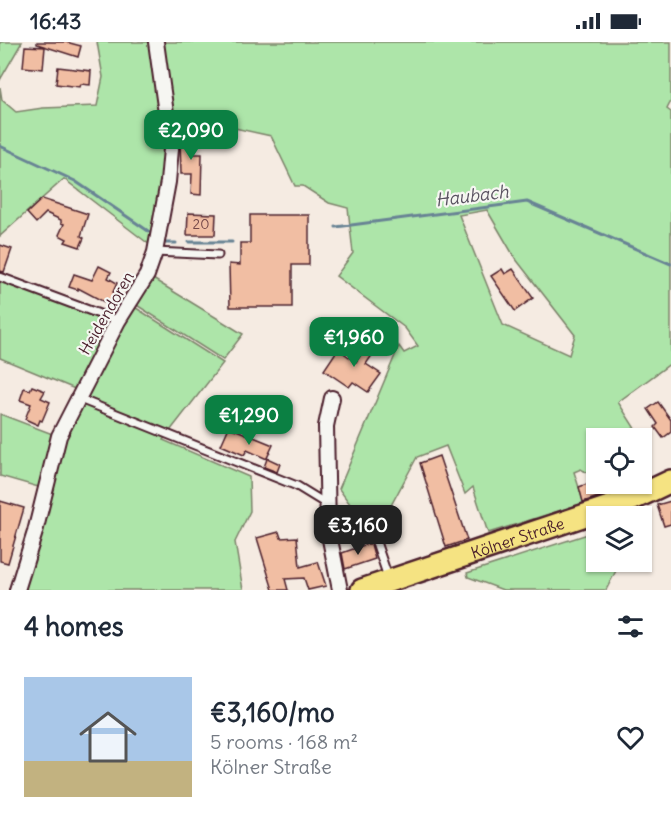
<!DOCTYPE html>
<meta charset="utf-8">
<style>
body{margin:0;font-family:Delius,sans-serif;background:#f2f2f3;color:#1f2937;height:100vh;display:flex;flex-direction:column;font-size:22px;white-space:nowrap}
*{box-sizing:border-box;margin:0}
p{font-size:20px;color:#747a83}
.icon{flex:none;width:33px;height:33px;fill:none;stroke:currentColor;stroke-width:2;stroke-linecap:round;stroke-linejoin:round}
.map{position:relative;height:548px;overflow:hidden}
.drawer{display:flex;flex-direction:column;background:#fff;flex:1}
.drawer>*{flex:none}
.tools{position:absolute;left:586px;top:386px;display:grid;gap:12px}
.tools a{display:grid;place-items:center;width:66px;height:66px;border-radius:0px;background:#fff;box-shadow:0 2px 4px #0004;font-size:30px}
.price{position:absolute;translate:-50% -51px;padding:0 14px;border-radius:12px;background:#0b8043;color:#fff;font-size:20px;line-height:39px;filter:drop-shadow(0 2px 3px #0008)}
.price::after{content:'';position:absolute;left:50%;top:36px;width:18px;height:14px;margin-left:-9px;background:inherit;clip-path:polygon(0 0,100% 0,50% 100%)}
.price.active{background:#222;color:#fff}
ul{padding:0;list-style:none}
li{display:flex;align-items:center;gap:18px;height:150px;padding:0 24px}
li span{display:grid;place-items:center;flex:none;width:168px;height:120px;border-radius:0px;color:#555}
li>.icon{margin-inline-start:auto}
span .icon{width:72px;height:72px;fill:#fffc;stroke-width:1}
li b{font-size:26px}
h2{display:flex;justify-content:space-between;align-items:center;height:72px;padding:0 24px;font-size:26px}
.status{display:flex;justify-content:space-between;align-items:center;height:42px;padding:0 30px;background:#fff;direction:ltr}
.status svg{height:16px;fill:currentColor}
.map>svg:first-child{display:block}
.green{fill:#ade5a9;stroke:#7c826a;stroke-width:1.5;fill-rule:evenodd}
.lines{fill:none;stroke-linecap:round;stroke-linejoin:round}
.stream{stroke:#678394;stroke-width:3}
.building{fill:#f1bea3;stroke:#4a1f2b;stroke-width:1.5}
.service-casing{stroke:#4a1f2b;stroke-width:11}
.minor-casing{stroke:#4a1f2b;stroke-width:18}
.primary-casing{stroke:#4a1f2b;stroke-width:26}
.service{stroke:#f6f6f2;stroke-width:7}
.minor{stroke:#f6f6f2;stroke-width:14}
.primary{stroke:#f5e382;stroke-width:21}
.labels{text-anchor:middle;stroke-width:4.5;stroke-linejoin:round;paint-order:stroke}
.number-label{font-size:14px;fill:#744749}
.street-label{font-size:16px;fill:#4a1f2b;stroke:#f6f6f2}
.water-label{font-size:18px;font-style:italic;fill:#585160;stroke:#f6f6f2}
</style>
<div class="status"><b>16:43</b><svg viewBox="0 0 49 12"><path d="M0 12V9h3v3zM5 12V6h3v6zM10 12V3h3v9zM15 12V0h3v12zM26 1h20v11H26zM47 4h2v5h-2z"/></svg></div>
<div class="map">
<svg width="671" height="548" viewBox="0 0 671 548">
<rect width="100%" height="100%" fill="#f5ebe2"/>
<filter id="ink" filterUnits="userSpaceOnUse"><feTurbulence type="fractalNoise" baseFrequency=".0167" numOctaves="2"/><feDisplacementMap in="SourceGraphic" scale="12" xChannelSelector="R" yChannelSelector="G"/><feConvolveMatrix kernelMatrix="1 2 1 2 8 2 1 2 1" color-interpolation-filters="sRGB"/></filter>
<g filter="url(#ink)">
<g class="green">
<path d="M 0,0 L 22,0 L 0,38 Z"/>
<path d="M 97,0 L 671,0 L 671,59 L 667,67 L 671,70 L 671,321 L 618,360 L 641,396 L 597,396 L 597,437 L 581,427 L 574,430 L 584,461 L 488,491 L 473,445 L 465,452 L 446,404 L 417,415 L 374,495 L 339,447 L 399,304 L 404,311 L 418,304 L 405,286 L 336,234 L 353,211 L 348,166 L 329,161 L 303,144 L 295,144 L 271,94 L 171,72 L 167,112 L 150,203 L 64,137 L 0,194 L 0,45 L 2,58 L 16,70 L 43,66 L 97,64 L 103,35 ZM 487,168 L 515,216 L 575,293 L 569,313 L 503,283 L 459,173 Z"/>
<path d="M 0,234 L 117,278 L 133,264 L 223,321 L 163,398 L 249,435 L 250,469 L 235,500 L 243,548 L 22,548 L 42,446 L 0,434 L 0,372 L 55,393 L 75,347 L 0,316 Z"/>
<path d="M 153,237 L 243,292 L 223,318 L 135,262 Z"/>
<path d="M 597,489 L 597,519 L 621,519 L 606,548 L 503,548 L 468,535 L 467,531 Z"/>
</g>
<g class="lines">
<g class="stream">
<path d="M 0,104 L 75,139 L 154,193"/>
<path d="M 336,185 L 527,160 L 671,222"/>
<path d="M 189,200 L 232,200"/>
<path d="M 166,201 L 176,201"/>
</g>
</g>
<g class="building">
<path d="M 37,0 L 66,0 L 81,4 L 78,15 L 37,2 Z"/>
<path d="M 25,4 L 45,5 L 43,27 L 23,25 Z"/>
<path d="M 58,25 L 91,29 L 90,43 L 81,42 L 80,45 L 56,42 Z"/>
<path d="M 184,88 L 194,88 L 194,112 L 202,112 L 201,153 L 191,152 L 192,132 L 181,132 L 180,94 L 184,94 Z"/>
<path d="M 42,157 L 88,172 L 81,194 L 84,196 L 80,205 L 65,200 L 67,197 L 59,193 L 64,182 L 61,181 L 61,178 L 46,171 L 36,181 L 27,171 Z"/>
<path d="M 188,171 L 216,172 L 215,193 L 187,193 Z"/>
<path d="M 250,173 L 309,173 L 309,223 L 292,223 L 292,265 L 230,265 L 229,222 L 240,223 L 240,201 L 250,201 Z"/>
<path d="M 0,203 L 12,207 L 4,230 L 0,229 Z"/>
<path d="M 99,224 L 111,230 L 108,236 L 117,241 L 113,250 L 116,251 L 110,263 L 78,246 L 78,248 L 69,245 L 74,232 L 92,238 Z"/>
<path d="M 502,227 L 505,232 L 513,227 L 533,256 L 515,269 L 491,234 Z"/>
<path d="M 338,282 L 353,292 L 343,306 L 328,296 Z"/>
<path d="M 371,298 L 379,303 L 366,322 L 381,332 L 368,350 L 353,340 L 349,345 L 324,328 L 338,307 L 356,320 Z"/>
<path d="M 32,344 L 45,349 L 41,356 L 50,360 L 42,379 L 40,378 L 38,383 L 25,377 L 31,362 L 20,358 L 24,346 L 30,348 Z"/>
<path d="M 658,360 L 671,378 L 671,390 L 663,396 L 655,385 L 658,382 L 648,367 Z"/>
<path d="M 229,385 L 273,403 L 267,416 L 280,422 L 277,430 L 264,425 L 267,417 L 247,408 L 244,413 L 221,403 Z"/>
<path d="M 439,414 L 467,498 L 446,505 L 420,421 Z"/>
<path d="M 595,439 L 601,454 L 583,460 L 579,445 Z"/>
<path d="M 0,459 L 24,466 L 8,521 L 0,519 Z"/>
<path d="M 671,459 L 671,482 L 664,484 L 657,463 Z"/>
<path d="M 279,490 L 281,496 L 297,495 L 300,525 L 318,520 L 326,544 L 308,548 L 304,536 L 285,537 L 288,548 L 273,548 L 257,496 Z"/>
<path d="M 367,502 L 371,502 L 375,517 L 345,527 L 342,511 Z"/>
</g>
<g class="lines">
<defs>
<g id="service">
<path d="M 155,210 L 218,213"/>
<path d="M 0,235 L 118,279"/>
<path d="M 77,356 L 297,444 L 328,463"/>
<path d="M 366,497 L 372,495 L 376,500 L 385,492 L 392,489"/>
<path d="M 376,500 L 389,538"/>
</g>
<g id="minor">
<path d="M 332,356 L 326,384 L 328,487 L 340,548"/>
<path d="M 17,548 L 35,490 L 59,394 L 118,279 L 147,233 L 155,210 L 168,140 L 171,107 L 156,0"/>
</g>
<g id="primary">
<path id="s1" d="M 362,548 L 633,457 L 671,439"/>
</g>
</defs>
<use href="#service" class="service-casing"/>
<use href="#minor" class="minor-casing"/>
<use href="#primary" class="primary-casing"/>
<use href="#service" class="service"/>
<use href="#minor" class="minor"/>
<use href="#primary" class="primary"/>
</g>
</g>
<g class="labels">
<g class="number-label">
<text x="201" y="187">20</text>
</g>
<g class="street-label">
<text transform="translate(106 271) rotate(-60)" y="6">Heidendoren</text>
<text dy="6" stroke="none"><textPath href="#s1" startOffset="164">Kölner Straße</textPath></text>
</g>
<g class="water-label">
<text transform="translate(472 154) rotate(-7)" y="6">Haubach</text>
</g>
</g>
</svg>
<div class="tools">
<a><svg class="icon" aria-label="locate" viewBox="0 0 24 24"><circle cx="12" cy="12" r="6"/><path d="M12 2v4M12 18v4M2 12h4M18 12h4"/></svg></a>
<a><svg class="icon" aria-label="layers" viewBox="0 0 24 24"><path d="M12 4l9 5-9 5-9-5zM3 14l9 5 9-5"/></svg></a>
</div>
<b class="price" style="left:191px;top:119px">€2,090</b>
<b class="price" style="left:354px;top:326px">€1,960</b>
<b class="price" style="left:249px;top:404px">€1,290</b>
<b class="price active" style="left:358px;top:514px">€3,160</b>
</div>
<section class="drawer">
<h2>4 homes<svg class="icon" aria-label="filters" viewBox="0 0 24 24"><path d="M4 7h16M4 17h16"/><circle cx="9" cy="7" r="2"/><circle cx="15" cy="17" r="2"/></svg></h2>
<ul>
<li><span style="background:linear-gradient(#a9c7e8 70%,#c2b280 0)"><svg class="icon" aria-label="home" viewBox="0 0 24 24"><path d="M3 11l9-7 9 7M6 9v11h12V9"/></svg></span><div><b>€3,160/mo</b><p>5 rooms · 168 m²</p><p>Kölner Straße</p></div><svg class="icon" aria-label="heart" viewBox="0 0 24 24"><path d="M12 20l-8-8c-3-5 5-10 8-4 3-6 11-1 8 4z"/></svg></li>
</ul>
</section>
